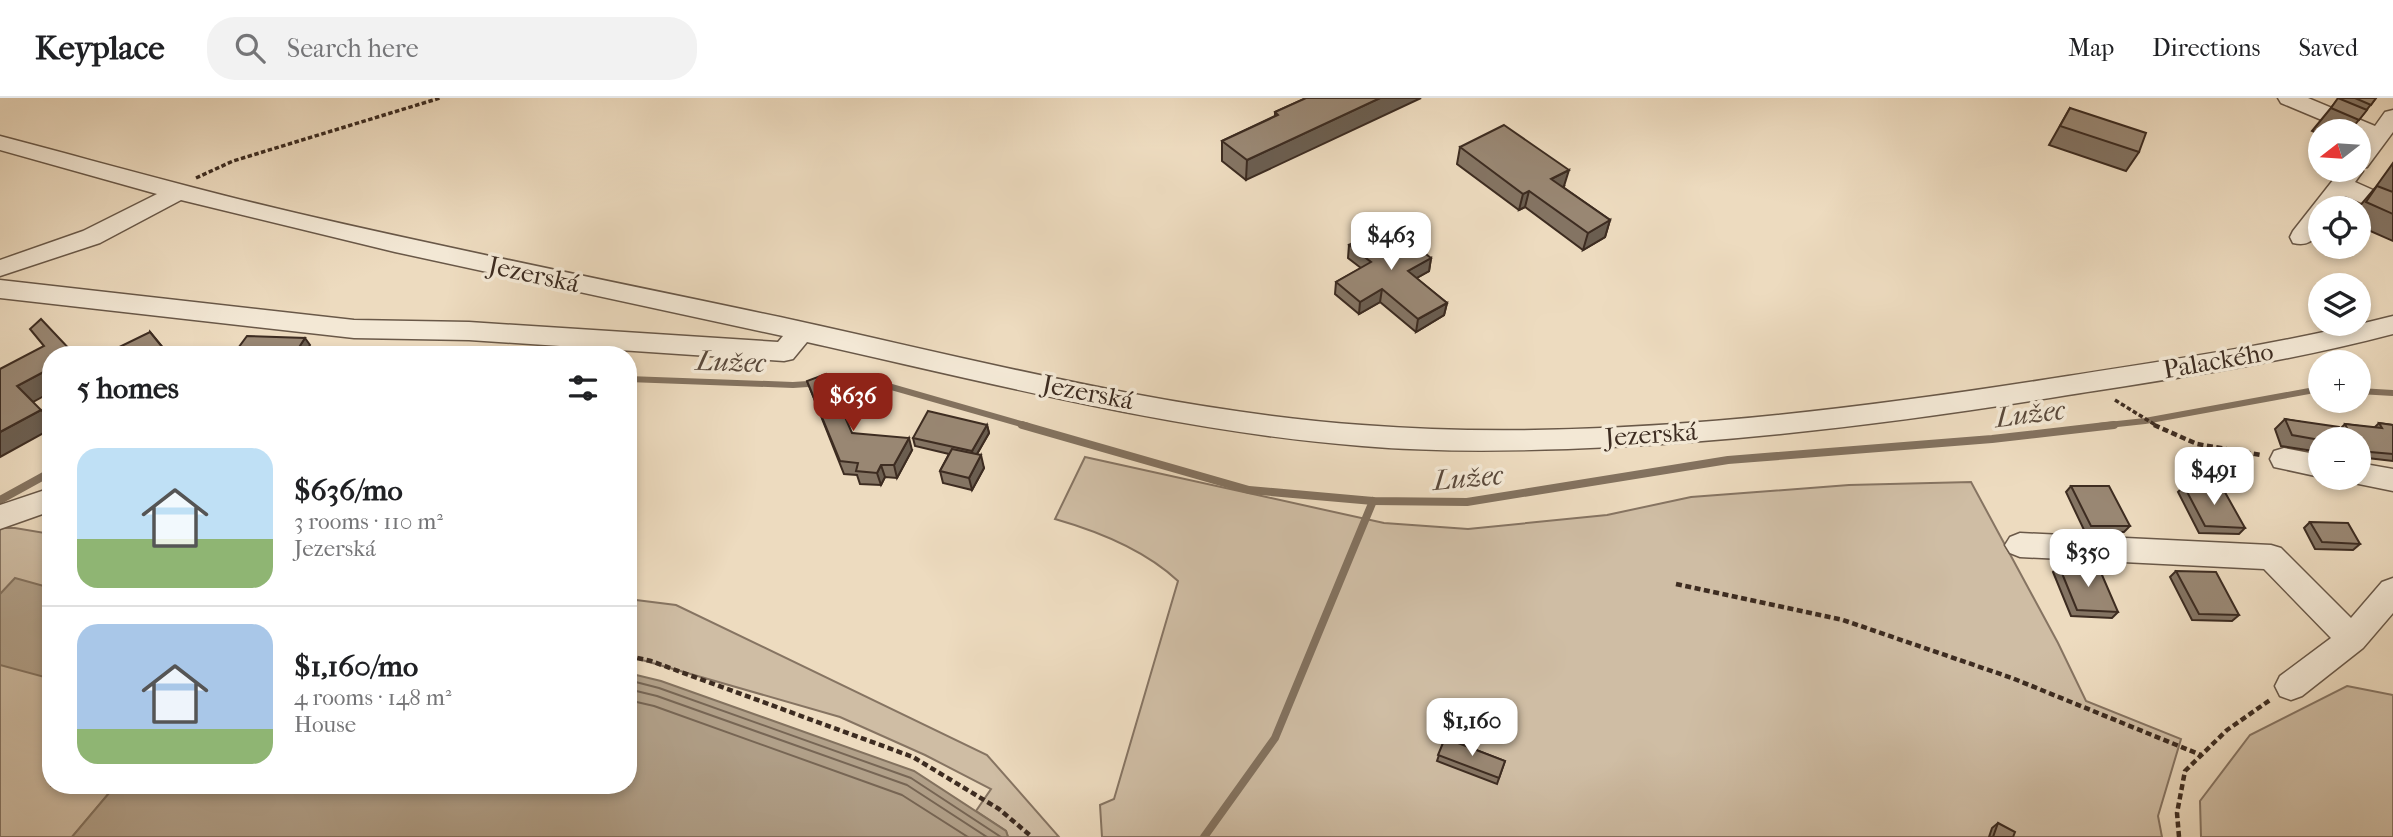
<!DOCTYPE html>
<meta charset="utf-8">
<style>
body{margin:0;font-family:"IM FELL French Canon",serif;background:#f2f2f2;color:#202124;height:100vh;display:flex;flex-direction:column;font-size:26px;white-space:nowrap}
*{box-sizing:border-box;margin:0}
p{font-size:23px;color:#757577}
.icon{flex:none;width:38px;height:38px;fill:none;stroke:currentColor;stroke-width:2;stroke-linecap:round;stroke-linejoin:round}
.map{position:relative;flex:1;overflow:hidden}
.details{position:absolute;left:42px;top:248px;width:595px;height:448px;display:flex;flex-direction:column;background:#fff;border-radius:28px;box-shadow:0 4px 10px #0003}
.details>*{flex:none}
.needle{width:46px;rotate:253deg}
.buttons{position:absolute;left:2308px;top:21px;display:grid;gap:14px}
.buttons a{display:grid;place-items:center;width:63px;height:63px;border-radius:50%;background:#fff;box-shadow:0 4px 10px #0003;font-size:35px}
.price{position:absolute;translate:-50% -60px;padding:0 16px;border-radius:14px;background:#fff;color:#222;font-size:23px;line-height:46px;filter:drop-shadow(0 2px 4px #0008)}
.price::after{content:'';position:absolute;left:50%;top:42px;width:21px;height:16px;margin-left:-10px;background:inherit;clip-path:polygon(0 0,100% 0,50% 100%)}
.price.active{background:#8f2418;color:#fff}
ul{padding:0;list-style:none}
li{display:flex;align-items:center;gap:21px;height:175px;padding:0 35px}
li+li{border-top:2px solid #e0e0e0}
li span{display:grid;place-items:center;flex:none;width:196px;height:140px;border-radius:21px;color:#555}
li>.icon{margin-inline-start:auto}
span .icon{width:84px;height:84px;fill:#fffc;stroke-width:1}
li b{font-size:30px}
h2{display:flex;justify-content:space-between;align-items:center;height:84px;padding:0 35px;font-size:30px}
header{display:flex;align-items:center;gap:42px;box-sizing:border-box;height:98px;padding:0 35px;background:#fff;border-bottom:2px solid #e0e0e0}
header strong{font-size:33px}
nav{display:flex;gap:38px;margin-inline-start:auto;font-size:24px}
.search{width:490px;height:63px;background:#f2f2f2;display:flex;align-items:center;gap:18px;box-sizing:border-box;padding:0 24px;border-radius:28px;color:#757577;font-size:26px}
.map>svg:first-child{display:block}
.green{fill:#cfbda4;stroke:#867462;stroke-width:2}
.water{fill:#b1a089;stroke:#83725f;stroke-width:2}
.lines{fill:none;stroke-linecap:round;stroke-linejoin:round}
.shore{stroke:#765;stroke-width:2}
.stream-far1{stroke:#83725f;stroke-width:6}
.stream{stroke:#83725f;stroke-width:8}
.minor-casing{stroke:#695848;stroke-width:3}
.path-far1{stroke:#3d2c21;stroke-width:3.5;stroke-dasharray:4.5 2.5;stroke-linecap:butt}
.path{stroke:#3d2c21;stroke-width:4.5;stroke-dasharray:6 3.5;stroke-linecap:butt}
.minor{fill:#f3e8d5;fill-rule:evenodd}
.wall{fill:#847463;stroke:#3d2c21;stroke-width:2}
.shaded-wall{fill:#6b5e50;stroke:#3d2c21;stroke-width:2}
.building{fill:#998773;stroke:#3d2c21;stroke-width:2}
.labels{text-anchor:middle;stroke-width:7;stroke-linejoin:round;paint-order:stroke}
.street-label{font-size:26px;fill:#3d2c21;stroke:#f3e8d5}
.water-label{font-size:28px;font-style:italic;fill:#5a493b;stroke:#f3e8d5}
</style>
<header>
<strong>Keyplace</strong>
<div class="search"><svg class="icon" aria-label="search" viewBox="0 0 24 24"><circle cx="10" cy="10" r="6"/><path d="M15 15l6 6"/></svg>Search here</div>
<nav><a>Map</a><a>Directions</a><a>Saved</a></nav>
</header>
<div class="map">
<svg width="2393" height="739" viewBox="0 0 2393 739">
<rect width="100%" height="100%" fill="#eddbbf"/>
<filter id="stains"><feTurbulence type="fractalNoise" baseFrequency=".00286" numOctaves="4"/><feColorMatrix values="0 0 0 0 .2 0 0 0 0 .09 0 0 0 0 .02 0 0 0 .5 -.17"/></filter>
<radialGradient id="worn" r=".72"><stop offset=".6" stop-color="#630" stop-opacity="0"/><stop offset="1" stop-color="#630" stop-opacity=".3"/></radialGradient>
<g class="green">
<path d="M 1085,359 L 1384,425 L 1468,431 L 1607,417 L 1691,399 L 1849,387 L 1971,384 L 2058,545 L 2086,603 L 2181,641 L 2158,718 L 2162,739 L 1102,739 L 1100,707 L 1114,701 L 1178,483 C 1146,453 1097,433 1055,421 Z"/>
<path d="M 0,430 L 15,430 L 51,436 L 51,688 L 115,688 L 72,739 L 0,739 Z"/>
<path d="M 628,501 L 676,507 L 987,657 L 1059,739 L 1008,739 L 1006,733 L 976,713 L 991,691 L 925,657 L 840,619 L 628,558 Z"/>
<path d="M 2347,588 L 2393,597 L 2393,739 L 2201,739 L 2200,703 L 2250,637 Z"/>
</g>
<g class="water">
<path d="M 15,480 L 51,490 L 51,578 L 48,580 L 0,567 L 0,496 Z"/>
<path d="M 628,575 L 661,583 L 914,673 L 1006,733 L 1008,739 L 72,739 L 115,688 L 628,688 Z"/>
</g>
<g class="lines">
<g class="shore">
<path d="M 628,582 L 659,590 L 911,680 L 1001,739"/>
<path d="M 628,591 L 657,598 L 907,687 L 987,739"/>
<path d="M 628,602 L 654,608 L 902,697 L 968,739"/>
</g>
<g class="stream-far1">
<path d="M 628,281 L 793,287 L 867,282 L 1028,328"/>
<path d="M 2359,293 L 2393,295"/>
<path d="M 2099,328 L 2145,323 L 2320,291"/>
</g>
<g class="stream">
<path d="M 1022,327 L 1249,392 L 1373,403 L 1467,404 L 1728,362 L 1992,341 L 2114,327"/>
<path d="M 0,402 L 51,374"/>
<path d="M 1204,739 L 1275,640 L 1373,403"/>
</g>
<defs>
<g id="minor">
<path d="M 2278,0 L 2308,0 L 2375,28 L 2385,14 L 2393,12 L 2393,34 L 2367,69 L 2362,70 L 2363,73 L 2355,84 L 2393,101 L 2393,118 L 2345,98 L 2336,110 L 2320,110 C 2320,129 2318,151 2293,145 L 2290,139 L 2293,133 L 2341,72 L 2359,72 L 2359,48 L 2365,40 L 2359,38 L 2359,33 L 2348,33 L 2281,5 Z"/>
<path d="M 0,38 C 99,64 197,92 296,115 C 463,154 630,187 798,223 C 984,264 1171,313 1362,327 C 1592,345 1841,314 2068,278 C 2177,261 2287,245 2393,218 L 2393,236 C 2287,264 2177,280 2068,297 C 1917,322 1765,341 1612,349 C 1529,353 1445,355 1362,348 C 1174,333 991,285 807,244 L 793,261 L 784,263 L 469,242 L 354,240 L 0,200 L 0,182 L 354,222 L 469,224 L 778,244 L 783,238 L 395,154 L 181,102 L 100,145 L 0,178 L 0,162 L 83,133 L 157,96 L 0,52 Z"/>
<path d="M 2284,350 L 2320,357 L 2320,379 L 2274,369 L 2270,361 L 2274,353 Z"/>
<path d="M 2359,365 L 2393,371 L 2393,393 L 2349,384 L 2347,380 L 2359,380 Z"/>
<path d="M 51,390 L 51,413 L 0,431 L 0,407 Z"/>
<path d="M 2020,435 L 2271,447 L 2281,450 L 2351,520 L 2382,484 L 2393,480 L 2393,515 L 2363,550 L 2302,598 L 2291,602 L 2280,598 L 2275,588 L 2280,578 L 2331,540 L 2264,471 L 2020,459 L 2010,455 L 2005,447 L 2010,439 Z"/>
</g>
</defs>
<use href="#minor" class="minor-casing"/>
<g class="path-far1">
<path d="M 196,80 L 233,63 L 440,0"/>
<path d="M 2115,302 L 2157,328"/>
</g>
<g class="path">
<path d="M 2154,327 L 2197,346 L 2261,357"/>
<path d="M 1676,486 L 1843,522 L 2012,580 L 2201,657"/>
<path d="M 628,558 L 651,563 L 913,659 L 999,711 L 1032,739"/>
<path d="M 2179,739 L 2177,715 L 2185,673 L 2227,632 L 2270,602"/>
</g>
<use href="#minor" class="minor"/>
</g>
<g class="wall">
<path d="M 1306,0 L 1246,82 L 1222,63 L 1222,43 L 1275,18 L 1275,14 Z"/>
<path d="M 2339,0 L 2376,0 L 2350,33 L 2320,33 L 2320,37 L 2312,33 Z"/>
<path d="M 2070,10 L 2139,54 L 2126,73 L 2049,47 Z"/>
<path d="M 1460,49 L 1564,88 L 1563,89 L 1610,122 L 1605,139 L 1583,152 L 1525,109 L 1519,112 L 1457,66 Z"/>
<path d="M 2393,65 L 2393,143 L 2359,128 L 2358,110 L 2375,90 Z"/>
<path d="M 1349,147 L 1431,160 L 1429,173 L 1416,180 L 1447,205 L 1444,217 L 1416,234 L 1380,204 L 1359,216 L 1335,196 L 1336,184 L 1361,170 L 1348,160 Z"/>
<path d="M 807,283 L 852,335 L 912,352 L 897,380 L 885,379 L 881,387 L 860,386 L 857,377 L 844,376 Z"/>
<path d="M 2285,321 L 2340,331 L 2345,326 L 2374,330 L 2379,325 L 2393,327 L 2393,363 L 2359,359 L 2359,341 L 2320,341 L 2320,354 L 2281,348 L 2275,331 Z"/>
<path d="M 987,327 L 989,335 L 977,356 L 984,370 L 972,392 L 943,385 L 940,373 L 949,356 L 915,348 L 913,340 Z"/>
<path d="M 2071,388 L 2130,428 L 2124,434 L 2085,434 L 2066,394 Z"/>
<path d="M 2184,388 L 2245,430 L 2239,436 L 2199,435 L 2178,394 Z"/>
<path d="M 2310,424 L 2360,446 L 2353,452 L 2315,451 L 2304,430 Z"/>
<path d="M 2059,468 L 2118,514 L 2112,520 L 2071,518 L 2053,474 Z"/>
<path d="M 2176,473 L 2239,517 L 2232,523 L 2192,522 L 2170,479 Z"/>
<path d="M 1445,640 L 1505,663 L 1497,686 L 1437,663 Z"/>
<path d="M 1998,725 L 2013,739 L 1989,739 L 1992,730 Z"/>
</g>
<g class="shaded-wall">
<path d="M 1380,0 L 1421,0 L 1246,82 L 1247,62 Z"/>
<path d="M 1569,72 L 1564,88 L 1547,98 L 1551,81 Z"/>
<path d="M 1529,93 L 1525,109 L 1519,112 L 1523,96 Z"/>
<path d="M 1610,122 L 1605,139 L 1583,152 L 1588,135 Z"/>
<path d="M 1431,160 L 1429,173 L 1406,186 L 1408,173 Z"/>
<path d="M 1382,191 L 1380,204 L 1359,216 L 1360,204 Z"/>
<path d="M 1447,205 L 1444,217 L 1416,234 L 1418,221 Z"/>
<path d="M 150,234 L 169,257 L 149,257 Z"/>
<path d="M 305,240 L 310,247 L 303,257 L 294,257 Z"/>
<path d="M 51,270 L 51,294 L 33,304 L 17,288 Z"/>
<path d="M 41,312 L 51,321 L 51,331 L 0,359 L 0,334 Z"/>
<path d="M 987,327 L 989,335 L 974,361 L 972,353 Z"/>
<path d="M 909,340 L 912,352 L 897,380 L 894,367 Z"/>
<path d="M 981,357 L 984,370 L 972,392 L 969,380 Z"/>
<path d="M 881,367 L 885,379 L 881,387 L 877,375 Z"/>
</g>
<g class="building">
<path d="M 1306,0 L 1380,0 L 1247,62 L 1222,43 L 1278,17 L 1275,14 Z"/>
<path d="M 2338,0 L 2367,12 L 2359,22 L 2331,10 Z"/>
<path d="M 2355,0 L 2376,0 L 2371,7 Z"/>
<path d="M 2070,10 L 2146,35 L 2139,54 L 2060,28 Z"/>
<path d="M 1504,27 L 1569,72 L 1551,81 L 1610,122 L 1588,135 L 1529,93 L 1523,96 L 1460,49 Z"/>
<path d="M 2377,88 L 2393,94 L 2393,116 L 2366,104 Z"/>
<path d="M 1387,126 L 1431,160 L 1408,173 L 1447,205 L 1418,221 L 1382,191 L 1360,204 L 1336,184 L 1371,164 L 1349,147 Z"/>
<path d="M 41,221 L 75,257 L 51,257 L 51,270 L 17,288 L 41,312 L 0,334 L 0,271 L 44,248 L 30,231 Z"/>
<path d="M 150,234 L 163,250 L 149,257 L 103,257 Z"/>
<path d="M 247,238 L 305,240 L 294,257 L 233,257 Z"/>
<path d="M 826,276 L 852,335 L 909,340 L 894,367 L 881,367 L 877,375 L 856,373 L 858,365 L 840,363 L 807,283 Z"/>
<path d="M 928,313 L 987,327 L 972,353 L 913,340 Z"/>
<path d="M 2285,321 L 2339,329 L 2346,341 L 2320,342 L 2292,337 Z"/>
<path d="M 2379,325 L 2393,327 L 2393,356 L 2359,353 L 2359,341 L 2352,341 L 2345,326 L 2382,330 Z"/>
<path d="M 952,351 L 981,357 L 969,380 L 940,373 Z"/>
<path d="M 2071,388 L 2109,388 L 2130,428 L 2091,428 Z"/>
<path d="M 2184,388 L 2222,389 L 2245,430 L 2205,428 Z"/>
<path d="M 2310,424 L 2348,425 L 2360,446 L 2322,444 Z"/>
<path d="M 2059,468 L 2099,470 L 2118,514 L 2077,512 Z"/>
<path d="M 2176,473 L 2216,474 L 2239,517 L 2199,516 Z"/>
<path d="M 1445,640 L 1505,663 L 1499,680 L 1438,657 Z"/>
<path d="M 1998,725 L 2015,734 L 2013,739 L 1993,739 Z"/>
</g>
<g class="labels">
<g class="street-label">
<text transform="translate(534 176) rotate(12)" y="9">Jezerská</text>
<text transform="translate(2218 262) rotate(-10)" y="9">Palackého</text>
<text transform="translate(1088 294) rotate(11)" y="9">Jezerská</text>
<text transform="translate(1651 336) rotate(-4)" y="9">Jezerská</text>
</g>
<g class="water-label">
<text transform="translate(731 263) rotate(2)" y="10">Lužec</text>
<text transform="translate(2030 315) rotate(-7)" y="10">Lužec</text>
<text transform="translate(1468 379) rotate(-5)" y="10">Lužec</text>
</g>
</g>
<rect width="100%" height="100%" filter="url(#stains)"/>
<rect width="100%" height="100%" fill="url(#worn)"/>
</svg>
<div class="buttons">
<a><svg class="needle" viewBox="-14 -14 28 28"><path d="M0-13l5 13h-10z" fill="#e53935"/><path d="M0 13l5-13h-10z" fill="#757577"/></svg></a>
<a><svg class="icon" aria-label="locate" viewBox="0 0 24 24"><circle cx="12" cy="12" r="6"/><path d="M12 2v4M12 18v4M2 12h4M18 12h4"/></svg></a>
<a><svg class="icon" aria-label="layers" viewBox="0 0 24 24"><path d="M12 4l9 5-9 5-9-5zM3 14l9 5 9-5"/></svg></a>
<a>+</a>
<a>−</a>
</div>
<b class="price" style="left:1391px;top:174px">$463</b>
<b class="price active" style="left:853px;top:335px">$636</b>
<b class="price" style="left:2214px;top:409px">$491</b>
<b class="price" style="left:2088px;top:491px">$350</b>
<b class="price" style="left:1472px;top:660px">$1,160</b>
<section class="details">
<h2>5 homes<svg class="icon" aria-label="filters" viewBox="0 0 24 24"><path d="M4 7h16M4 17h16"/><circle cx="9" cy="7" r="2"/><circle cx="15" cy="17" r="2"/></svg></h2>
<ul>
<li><span style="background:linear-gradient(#bfe0f5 65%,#8fb573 0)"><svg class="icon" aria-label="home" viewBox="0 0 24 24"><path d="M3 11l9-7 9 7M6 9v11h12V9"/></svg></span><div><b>$636/mo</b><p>3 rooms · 110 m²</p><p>Jezerská</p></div></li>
<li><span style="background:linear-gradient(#a9c7e8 75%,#8fb573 0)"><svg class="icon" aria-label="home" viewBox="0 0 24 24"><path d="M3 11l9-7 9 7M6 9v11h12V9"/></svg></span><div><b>$1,160/mo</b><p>4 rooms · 148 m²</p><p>House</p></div></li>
</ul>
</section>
</div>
